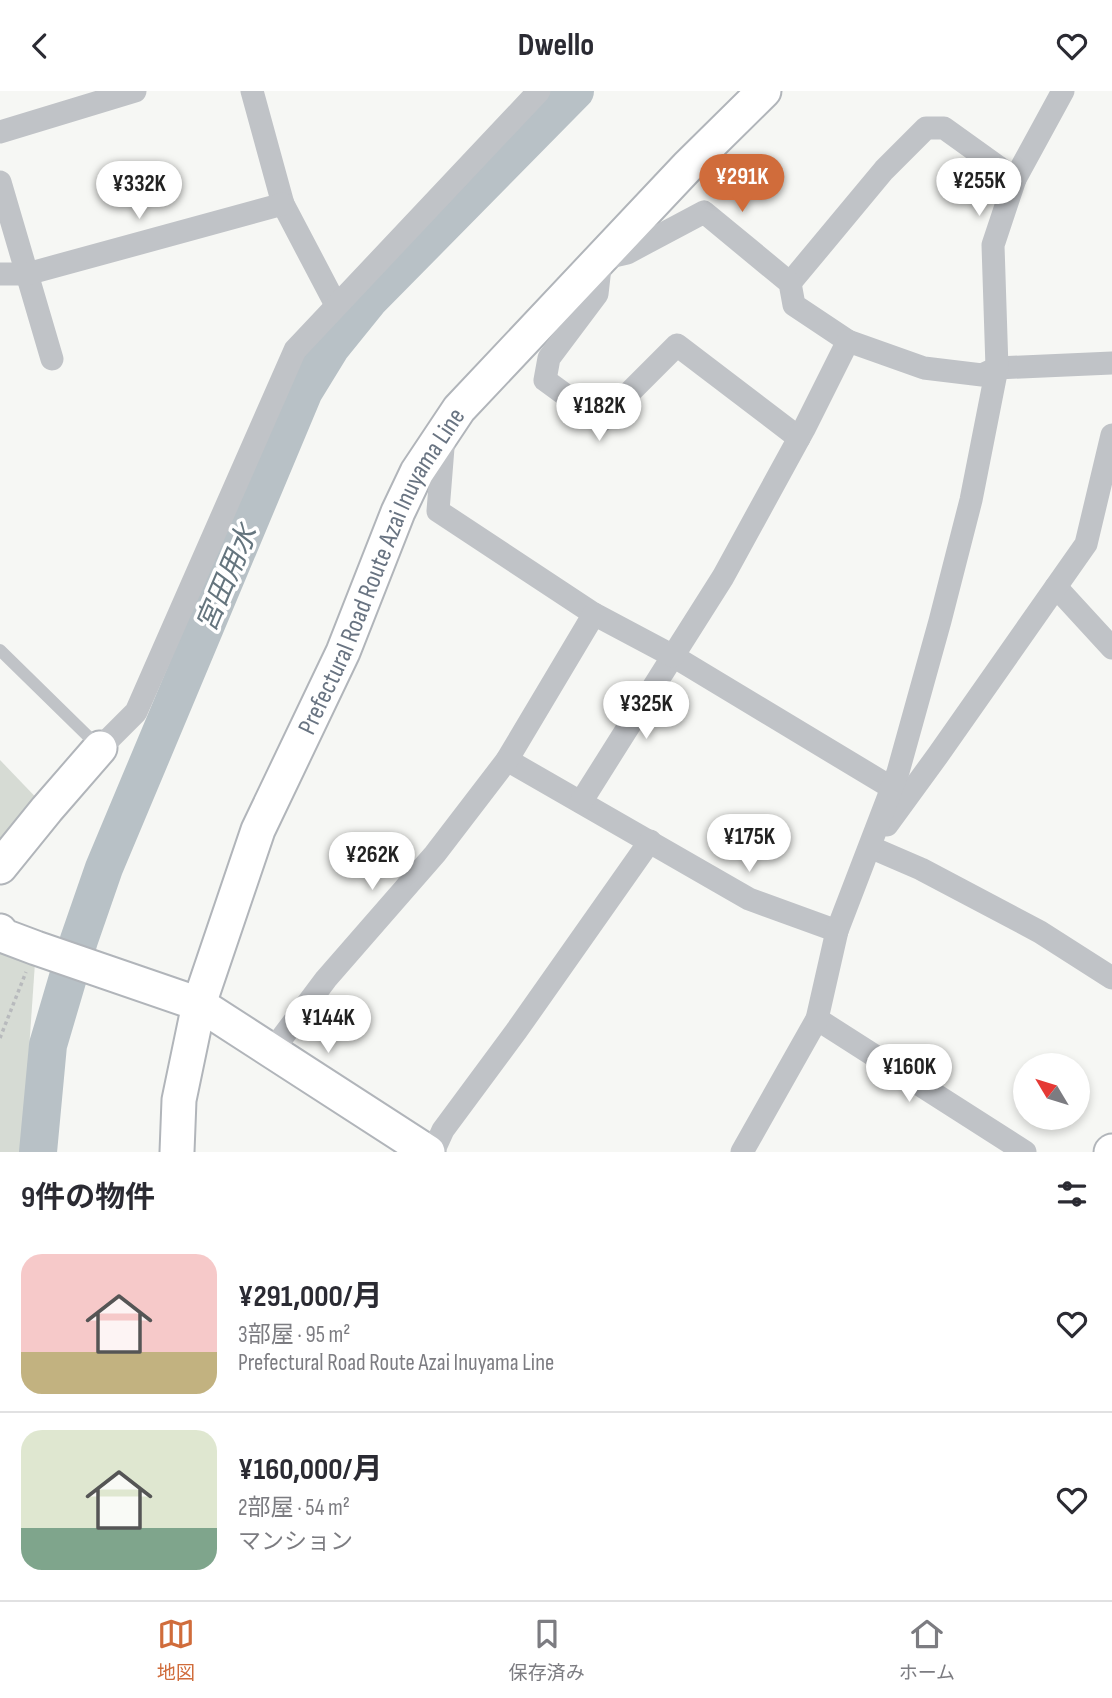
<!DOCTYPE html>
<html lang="ja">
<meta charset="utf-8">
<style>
body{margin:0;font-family:"Sofia Sans Condensed","Noto Sans JP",sans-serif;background:#f7f7f7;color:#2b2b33;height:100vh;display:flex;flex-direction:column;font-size:26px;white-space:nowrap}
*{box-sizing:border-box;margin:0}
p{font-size:23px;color:#7c7c81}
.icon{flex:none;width:38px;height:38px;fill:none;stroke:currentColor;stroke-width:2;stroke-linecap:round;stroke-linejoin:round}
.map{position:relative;height:1061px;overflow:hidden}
.panel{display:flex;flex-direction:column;background:#fff;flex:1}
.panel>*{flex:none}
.needle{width:46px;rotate:308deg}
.fabs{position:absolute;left:1013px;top:962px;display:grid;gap:14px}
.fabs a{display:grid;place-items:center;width:77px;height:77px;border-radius:50%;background:#fff;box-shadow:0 4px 10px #0003;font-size:35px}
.price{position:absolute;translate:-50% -60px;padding:0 16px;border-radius:24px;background:#fff;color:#222;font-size:23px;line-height:46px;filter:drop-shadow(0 2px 4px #0008)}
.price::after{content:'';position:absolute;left:50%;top:42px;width:21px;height:16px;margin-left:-10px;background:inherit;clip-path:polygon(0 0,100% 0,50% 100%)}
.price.on{background:#d06c3b;color:#fff}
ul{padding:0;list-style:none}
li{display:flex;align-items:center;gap:21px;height:175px;padding:0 21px}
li+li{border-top:2px solid #e1e1e2}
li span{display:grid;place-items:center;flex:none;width:196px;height:140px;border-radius:21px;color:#555}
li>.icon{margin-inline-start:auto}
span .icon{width:84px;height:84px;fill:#fffc;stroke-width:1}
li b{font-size:30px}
h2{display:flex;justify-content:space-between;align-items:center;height:84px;padding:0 21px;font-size:30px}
header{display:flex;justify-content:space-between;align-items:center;height:91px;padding:0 21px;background:#fff;font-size:32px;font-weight:700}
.tab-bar{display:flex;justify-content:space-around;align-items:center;height:98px;border-top:2px solid #e1e1e2;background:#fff;font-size:19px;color:#7c7c81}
.tab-bar a{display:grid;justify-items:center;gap:4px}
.tab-bar .on{color:#d06c3b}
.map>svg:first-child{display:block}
.green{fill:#d6dbd4}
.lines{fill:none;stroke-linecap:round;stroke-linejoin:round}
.river{stroke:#b8c1c6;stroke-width:38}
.secondary-casing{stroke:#b1b5ba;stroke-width:37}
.path{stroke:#b8babd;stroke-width:3.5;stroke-dasharray:3.5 3.5;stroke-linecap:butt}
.lane{stroke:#c0c3c7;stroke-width:12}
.street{stroke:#c0c3c7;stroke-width:23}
.secondary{stroke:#fff;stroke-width:33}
.labels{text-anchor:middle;stroke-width:7;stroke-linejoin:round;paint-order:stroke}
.street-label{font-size:26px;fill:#697482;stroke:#fff}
.water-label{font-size:28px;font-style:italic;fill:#65757e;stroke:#fff}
</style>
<header><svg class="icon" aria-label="back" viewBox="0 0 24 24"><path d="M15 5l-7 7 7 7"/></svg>Dwello<svg class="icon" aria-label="heart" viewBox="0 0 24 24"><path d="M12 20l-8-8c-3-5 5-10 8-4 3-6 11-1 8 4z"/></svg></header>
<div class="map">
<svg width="1112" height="1061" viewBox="0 0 1112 1061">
<rect width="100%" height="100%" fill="#f6f7f4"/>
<g class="green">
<path d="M 0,669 L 47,718 L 0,776 Z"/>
<path d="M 0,840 L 36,857 L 22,1061 L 0,1061 Z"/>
</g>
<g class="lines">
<path class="river" d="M 38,1061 L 48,954 L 79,849 L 104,777 L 304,300 L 331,256 L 369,209 L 575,0"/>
<defs>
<g id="secondary">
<path d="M 0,776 L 47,718 L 100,657"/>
<path d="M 0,840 L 4,845 L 36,857 L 199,913 L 428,1061"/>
<path id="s1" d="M 177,1061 L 179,1009 L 199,913 L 258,739 L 343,561 L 398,421 L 417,381 L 459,318 L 687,76 L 764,0"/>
<path d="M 1111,1061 L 1112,1060"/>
</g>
</defs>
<use href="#secondary" class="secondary-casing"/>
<path class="path" d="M 0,947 L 26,881"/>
<path class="lane" d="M 0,559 L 100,657"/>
<g class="street">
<path d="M 252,0 L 283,113 L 336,214"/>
<path d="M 0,41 L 135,0"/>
<path d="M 0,91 L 52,268"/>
<path d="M 0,183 L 27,183 L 283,113"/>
<path d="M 790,192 L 884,79 L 926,37 L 944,37 L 1015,88"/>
<path d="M 444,344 L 438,420 L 594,523"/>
<path d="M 799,347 L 677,254 L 601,330 L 545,289 L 549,267 L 597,203 L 601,168 L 627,162 L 704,121 L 790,192 L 794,214 L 848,250"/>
<path d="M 1056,496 L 1112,557"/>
<path d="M 100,657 L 136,621 L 295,259 L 539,0"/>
<path d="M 507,669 L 749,808 L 837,840"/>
<path d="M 581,711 L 673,565 L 892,697"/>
<path d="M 887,734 L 938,664 L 1086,453 L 1112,344"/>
<path d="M 870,756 L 921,778 L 1040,841 L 1112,887"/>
<path d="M 817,928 L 1025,1061"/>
<path d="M 272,960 L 326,888 L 435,763 L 507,669 L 594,523 L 673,565 L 723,486 L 804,338 L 848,250 L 924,277 L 982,284 L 997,277 L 1112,272"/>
<path d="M 433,1061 L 443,1039 L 517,939 L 650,750"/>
<path d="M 742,1061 L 817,928 L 837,840 L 898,681 L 940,530 L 971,409 L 997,277 L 993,154 L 1015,88 L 1063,0"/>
</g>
<use href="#secondary" class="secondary"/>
</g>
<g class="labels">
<g class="street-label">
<text dy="9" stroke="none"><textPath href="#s1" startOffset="621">Prefectural Road Route Azai Inuyama Line</textPath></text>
</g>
<g class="water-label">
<text transform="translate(226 487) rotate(-67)" y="10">宮田用水</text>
</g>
</g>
</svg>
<div class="fabs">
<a><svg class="needle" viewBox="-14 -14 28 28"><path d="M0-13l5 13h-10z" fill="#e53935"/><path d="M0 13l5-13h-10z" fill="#7c7c81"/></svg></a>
</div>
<b class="price on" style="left:742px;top:123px">¥291K</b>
<b class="price" style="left:979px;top:127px">¥255K</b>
<b class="price" style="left:139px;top:130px">¥332K</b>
<b class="price" style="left:599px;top:352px">¥182K</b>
<b class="price" style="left:646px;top:650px">¥325K</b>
<b class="price" style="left:749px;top:783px">¥175K</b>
<b class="price" style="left:372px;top:801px">¥262K</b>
<b class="price" style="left:328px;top:964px">¥144K</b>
<b class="price" style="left:909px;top:1013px">¥160K</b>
</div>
<section class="panel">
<h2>9件の物件<svg class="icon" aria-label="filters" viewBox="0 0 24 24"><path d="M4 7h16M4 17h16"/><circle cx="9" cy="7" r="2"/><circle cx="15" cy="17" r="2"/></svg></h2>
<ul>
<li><span style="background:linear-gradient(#f6c9c9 70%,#c2b280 0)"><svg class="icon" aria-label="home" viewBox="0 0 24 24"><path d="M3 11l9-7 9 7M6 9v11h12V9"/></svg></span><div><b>¥291,000/月</b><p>3部屋 · 95 m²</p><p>Prefectural Road Route Azai Inuyama Line</p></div><svg class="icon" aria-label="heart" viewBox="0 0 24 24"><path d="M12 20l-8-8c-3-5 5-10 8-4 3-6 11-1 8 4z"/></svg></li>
<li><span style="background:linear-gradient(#dfe7d0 70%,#7fa58c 0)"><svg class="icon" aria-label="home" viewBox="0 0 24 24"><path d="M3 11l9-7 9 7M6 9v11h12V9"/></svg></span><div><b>¥160,000/月</b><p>2部屋 · 54 m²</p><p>マンション</p></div><svg class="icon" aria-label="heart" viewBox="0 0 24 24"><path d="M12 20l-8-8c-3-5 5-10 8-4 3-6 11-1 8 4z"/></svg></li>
</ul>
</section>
<nav class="tab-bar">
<a class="on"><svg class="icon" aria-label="map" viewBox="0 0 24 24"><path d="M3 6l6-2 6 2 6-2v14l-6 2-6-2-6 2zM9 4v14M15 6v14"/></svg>地図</a>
<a><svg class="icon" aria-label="saved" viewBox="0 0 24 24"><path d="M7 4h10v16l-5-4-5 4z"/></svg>保存済み</a>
<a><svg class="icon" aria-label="home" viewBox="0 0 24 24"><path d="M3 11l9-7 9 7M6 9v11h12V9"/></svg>ホーム</a>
</nav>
